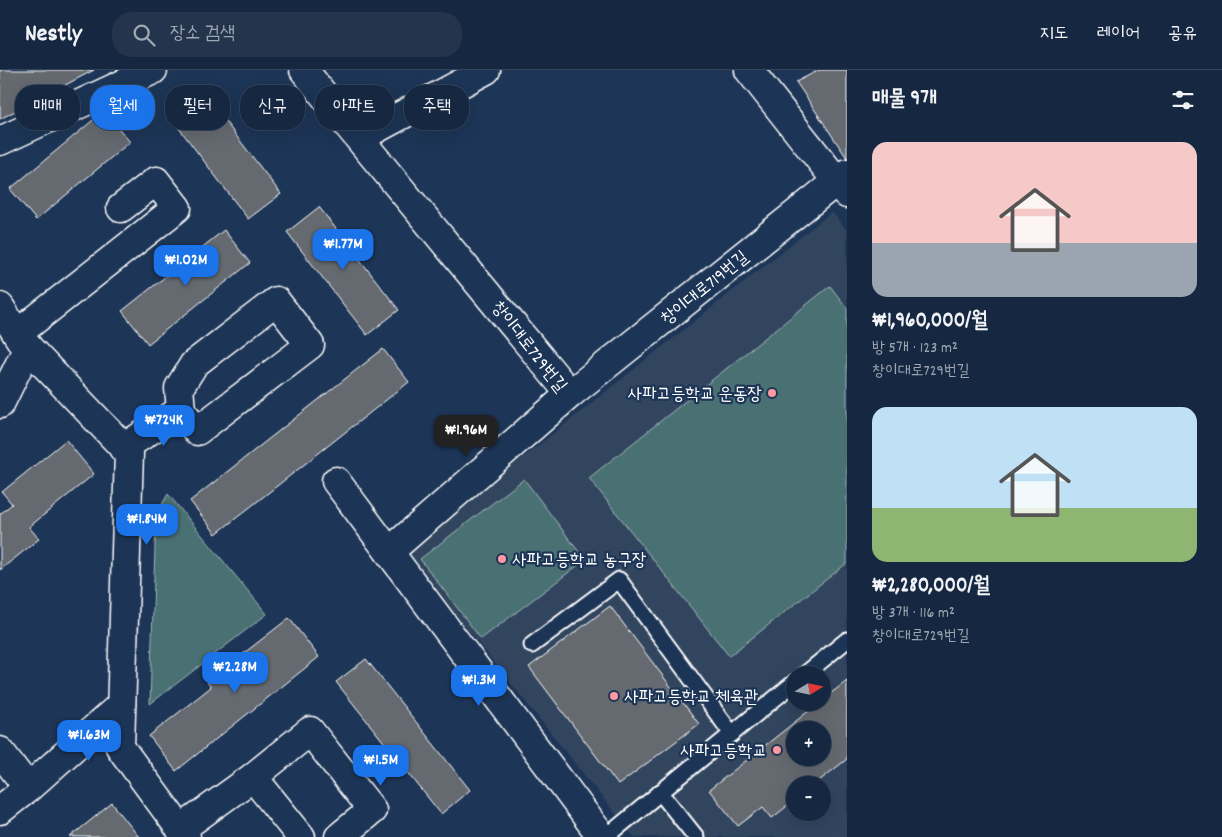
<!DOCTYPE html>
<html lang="ko">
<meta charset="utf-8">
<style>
body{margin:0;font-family:Dekko,"Poor Story",sans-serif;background:#23344c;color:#f1f3f6;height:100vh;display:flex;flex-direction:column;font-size:19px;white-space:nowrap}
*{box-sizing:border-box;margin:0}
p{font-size:16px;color:#9ea6b1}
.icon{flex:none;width:28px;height:28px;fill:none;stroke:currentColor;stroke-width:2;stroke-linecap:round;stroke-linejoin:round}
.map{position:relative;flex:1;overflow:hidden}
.drawer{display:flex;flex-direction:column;background:#162841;width:375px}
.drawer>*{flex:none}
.guide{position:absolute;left:15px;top:15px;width:475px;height:45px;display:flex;gap:10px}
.needle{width:32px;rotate:80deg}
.controls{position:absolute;left:786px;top:596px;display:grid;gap:10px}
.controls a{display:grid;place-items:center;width:45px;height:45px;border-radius:50%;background:#162841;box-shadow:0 5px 20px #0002,0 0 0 1px #35445a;font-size:25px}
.price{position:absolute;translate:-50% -42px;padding:0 11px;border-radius:10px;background:#1a73e8;color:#fff;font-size:16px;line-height:32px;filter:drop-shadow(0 1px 2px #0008)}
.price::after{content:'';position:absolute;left:50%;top:30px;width:15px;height:11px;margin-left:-8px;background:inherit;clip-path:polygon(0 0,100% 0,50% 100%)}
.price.selected{background:#222;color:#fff}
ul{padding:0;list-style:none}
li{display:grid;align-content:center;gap:10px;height:265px;padding:0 25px}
li span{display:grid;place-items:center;height:155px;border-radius:15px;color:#555}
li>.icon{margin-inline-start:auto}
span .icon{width:90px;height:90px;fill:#fffc;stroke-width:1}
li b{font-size:21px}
h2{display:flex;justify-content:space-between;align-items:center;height:60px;padding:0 25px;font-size:21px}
.chip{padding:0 18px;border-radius:20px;background:#162841;box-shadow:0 5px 20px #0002,0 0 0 1px #35445a;font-size:18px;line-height:45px}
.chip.selected{background:#1a73e8;color:#fff}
header{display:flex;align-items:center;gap:30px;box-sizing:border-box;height:70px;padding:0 25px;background:#162841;border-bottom:1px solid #35445a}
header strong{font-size:24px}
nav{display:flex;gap:28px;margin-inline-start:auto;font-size:18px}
.search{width:350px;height:45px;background:#23344c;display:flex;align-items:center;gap:12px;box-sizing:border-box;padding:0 18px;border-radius:20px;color:#9ea6b1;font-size:19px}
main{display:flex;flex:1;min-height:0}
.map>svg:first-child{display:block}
.built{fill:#33455e;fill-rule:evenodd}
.green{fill:#497073;stroke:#a4b8b9}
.building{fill:#656b70;stroke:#fff;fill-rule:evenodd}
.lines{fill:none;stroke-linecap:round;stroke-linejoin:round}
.lane-casing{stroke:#fff;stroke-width:19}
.street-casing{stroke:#fff;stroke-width:31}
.lane{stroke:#1d3557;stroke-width:15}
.street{stroke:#1d3557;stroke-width:28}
.poi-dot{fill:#ff9aa2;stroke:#1d3557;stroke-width:2}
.labels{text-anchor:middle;stroke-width:4.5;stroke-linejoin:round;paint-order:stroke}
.street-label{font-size:18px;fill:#fff;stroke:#1d3557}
.poi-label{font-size:18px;fill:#fff;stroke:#1d3557;text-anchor:end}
</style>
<header>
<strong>Nestly</strong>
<div class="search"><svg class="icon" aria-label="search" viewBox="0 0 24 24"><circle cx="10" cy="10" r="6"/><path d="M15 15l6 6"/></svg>장소 검색</div>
<nav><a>지도</a><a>레이어</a><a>공유</a></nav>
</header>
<main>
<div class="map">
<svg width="847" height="767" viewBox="0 0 847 767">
<rect width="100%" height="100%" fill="#1d3557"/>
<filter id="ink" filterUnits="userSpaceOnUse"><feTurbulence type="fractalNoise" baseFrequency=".02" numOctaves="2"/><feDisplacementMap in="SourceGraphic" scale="10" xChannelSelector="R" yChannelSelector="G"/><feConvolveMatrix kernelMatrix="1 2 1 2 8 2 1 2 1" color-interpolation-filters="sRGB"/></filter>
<g filter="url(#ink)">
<path class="built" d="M 832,142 L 847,161 L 847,767 L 634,767 L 405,481 ZM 795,605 L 822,605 L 822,632 L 795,632 ZM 795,660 L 822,660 L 822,688 L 795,688 ZM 795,715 L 822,715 L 822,742 L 795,742 Z"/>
<g class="green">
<path d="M 830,216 L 847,238 L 847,493 L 729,586 L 589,408 Z"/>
<path d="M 524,409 L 585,490 L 481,569 L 420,489 Z"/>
<path d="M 168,424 L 267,544 L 150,634 L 156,445 Z"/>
</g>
<g class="building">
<path d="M 0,0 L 94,0 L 0,49 Z"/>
<path d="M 819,0 L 847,0 L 847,88 L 796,12 Z"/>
<path d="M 201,20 L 281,124 L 248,149 L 169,45 Z"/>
<path d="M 104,41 L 130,72 L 36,150 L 10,119 Z"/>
<path d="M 319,137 L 399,240 L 367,265 L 287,162 Z"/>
<path d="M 224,160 L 250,193 L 148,274 L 122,241 Z"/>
<path d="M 383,279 L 409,312 L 216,464 L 190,431 Z"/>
<path d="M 66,370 L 94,404 L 29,457 L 39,469 L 0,500 L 0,444 L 12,434 L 2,422 Z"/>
<path d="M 610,536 L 699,654 L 618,715 L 529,597 Z"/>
<path d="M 289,548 L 319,587 L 176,701 L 149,666 L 211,617 L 207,612 Z"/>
<path d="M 366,589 L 470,720 L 441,744 L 336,612 Z"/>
<path d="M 847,611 L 847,689 L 814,715 L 795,715 L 795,730 L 772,748 L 763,737 L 738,756 L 709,720 L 820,632 L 822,632 L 822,630 ZM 795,660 L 822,660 L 822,688 L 795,688 Z"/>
<path d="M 112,733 L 139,767 L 70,767 Z"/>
</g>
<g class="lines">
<defs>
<g id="lane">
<path d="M 532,575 L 619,510 L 732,664"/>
<path d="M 804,605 L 847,570"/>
<path d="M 660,722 L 696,767"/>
<path d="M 606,767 L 795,612"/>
</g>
<g id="street">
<path d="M 304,0 L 342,48 L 570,324"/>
<path d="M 749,0 L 847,124"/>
<path d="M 359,68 L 486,0"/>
<path d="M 0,71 L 153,0"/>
<path d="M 276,231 L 310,275 L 197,361 L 181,340 L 179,318 L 194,294 Z"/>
<path d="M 0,237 L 20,269 L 129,383 L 120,677 L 186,767"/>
<path d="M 17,264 L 177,138 L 156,111 L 121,138"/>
<path d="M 0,334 L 28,277"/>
<path d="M 123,378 L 181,340"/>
<path d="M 336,411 L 602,767"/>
<path d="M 389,482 L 570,324 L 847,103"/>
<path d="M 0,681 L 28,718"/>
<path d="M 0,740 L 28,718 L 121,635"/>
<path d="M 181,759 L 253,707"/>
<path d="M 301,767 L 253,707 L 310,661 L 372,740 L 339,767"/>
</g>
</defs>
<use href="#lane" class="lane-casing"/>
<use href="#street" class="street-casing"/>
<use href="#lane" class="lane"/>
<use href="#street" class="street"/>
</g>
</g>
<g class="poi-dot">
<circle cx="772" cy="323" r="5"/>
<circle cx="502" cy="489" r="5"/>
<circle cx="614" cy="626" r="5"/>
<circle cx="777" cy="680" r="5"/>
</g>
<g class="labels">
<g class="street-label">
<text transform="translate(704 217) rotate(-39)" y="6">창이대로719번길</text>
<text transform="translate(530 276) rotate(52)" y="6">창이대로729번길</text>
</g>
<g class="poi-label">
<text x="762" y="329">사파고등학교 운동장</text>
<text x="512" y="495" text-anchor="start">사파고등학교 농구장</text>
<text x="624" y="632" text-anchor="start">사파고등학교 체육관</text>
<text x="767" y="686">사파고등학교</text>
</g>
</g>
</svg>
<div class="controls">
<a><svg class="needle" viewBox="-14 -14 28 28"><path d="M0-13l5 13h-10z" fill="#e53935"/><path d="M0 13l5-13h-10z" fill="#9ea6b1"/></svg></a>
<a>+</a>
<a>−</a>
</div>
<b class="price" style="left:343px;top:201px">₩1.77M</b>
<b class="price" style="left:186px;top:217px">₩1.02M</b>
<b class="price" style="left:164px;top:377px">₩724K</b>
<b class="price selected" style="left:466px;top:387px">₩1.96M</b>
<b class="price" style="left:147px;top:476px">₩1.84M</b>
<b class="price" style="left:235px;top:624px">₩2.28M</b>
<b class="price" style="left:479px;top:637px">₩1.3M</b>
<b class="price" style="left:89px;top:692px">₩1.63M</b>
<b class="price" style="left:381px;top:717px">₩1.5M</b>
<div class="guide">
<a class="chip">매매</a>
<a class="chip selected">월세</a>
<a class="chip">필터</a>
<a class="chip">신규</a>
<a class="chip">아파트</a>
<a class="chip">주택</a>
</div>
</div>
<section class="drawer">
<h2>매물 9개<svg class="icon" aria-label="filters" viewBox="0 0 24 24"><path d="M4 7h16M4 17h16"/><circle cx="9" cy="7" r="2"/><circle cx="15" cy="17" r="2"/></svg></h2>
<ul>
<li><span style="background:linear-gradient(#f6c9c9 65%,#9aa5b1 0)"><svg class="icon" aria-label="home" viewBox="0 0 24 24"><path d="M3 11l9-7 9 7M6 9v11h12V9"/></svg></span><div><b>₩1,960,000/월</b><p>방 5개 · 123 m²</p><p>창이대로729번길</p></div></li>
<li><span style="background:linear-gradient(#bfe0f5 65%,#8fb573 0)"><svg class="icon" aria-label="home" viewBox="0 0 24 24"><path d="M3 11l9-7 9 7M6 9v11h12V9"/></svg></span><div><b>₩2,280,000/월</b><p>방 3개 · 116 m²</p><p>창이대로729번길</p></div></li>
</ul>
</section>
</main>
